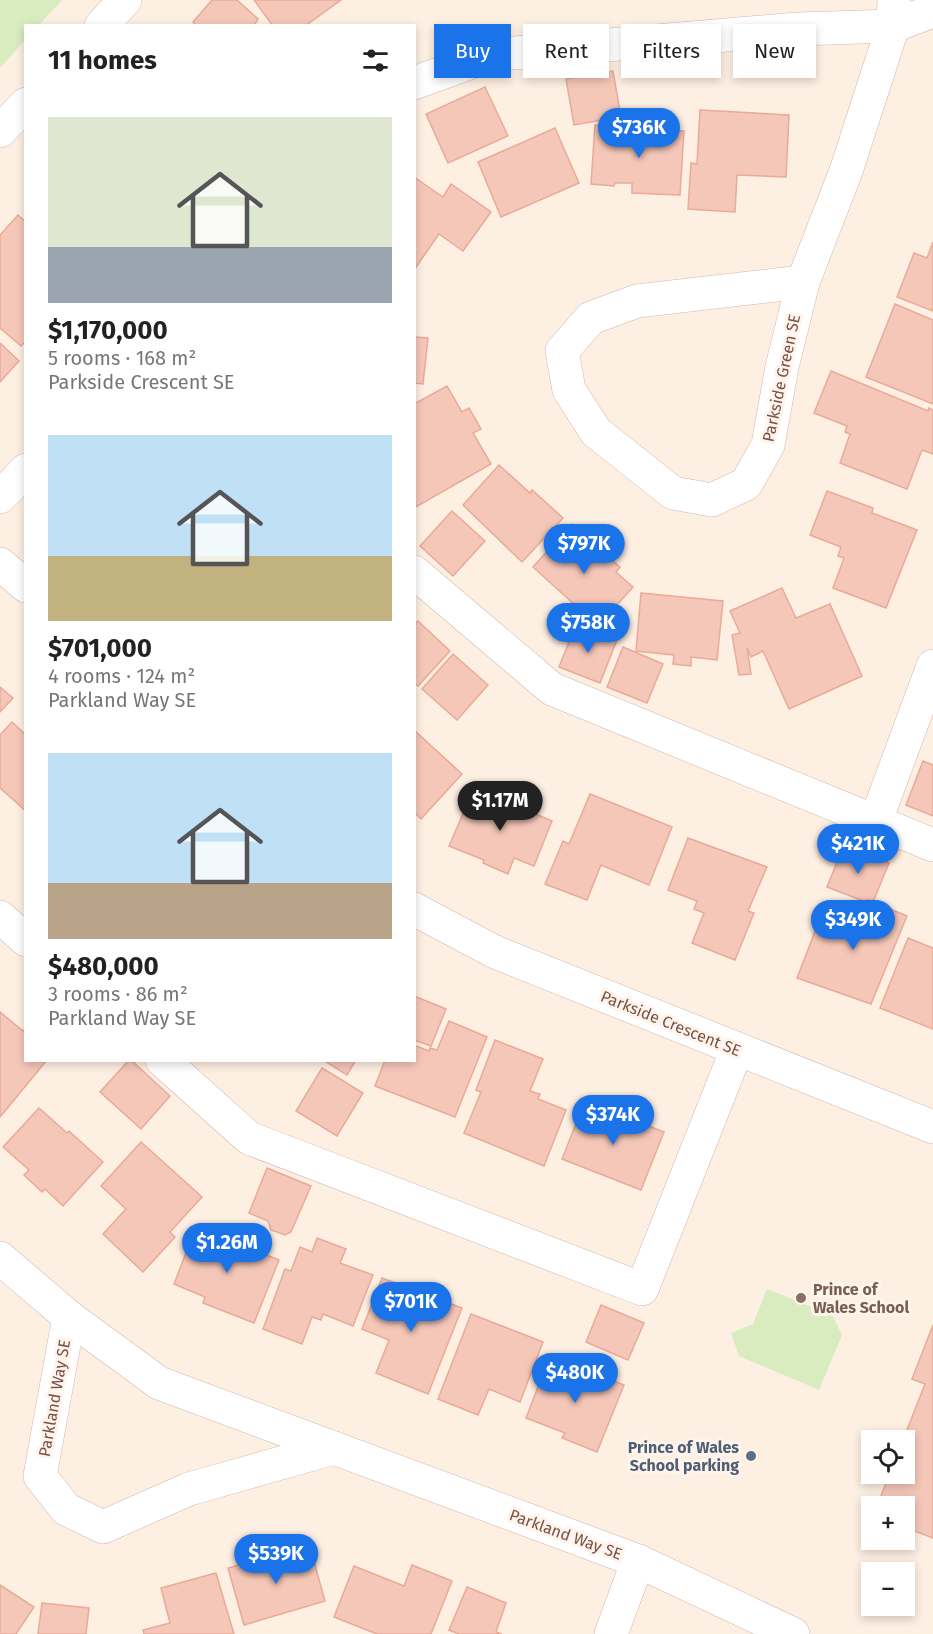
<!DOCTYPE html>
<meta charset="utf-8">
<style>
body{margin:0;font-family:"Fira Sans",sans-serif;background:#f2f2f2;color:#222;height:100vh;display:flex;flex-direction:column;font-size:22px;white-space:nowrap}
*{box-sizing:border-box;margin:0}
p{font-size:20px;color:#767676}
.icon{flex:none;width:33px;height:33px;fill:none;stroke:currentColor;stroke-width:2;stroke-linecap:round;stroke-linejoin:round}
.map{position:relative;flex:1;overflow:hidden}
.details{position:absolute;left:24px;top:24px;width:392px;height:1038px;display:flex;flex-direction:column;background:#fff;border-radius:0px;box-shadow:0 3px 9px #0003}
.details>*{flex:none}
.guide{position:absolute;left:434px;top:24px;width:410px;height:54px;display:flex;gap:12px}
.buttons{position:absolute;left:861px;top:1430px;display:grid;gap:12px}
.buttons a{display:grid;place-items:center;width:54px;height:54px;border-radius:0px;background:#fff;box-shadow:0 3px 9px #0003;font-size:30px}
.price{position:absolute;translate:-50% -51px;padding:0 14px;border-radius:21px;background:#1a73e8;color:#fff;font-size:20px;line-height:39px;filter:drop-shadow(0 2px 3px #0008)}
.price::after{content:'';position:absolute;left:50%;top:36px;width:18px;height:14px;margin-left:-9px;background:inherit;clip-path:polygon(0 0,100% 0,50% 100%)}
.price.active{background:#222;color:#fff}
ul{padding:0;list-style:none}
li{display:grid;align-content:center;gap:12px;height:318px;padding:0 24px}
li span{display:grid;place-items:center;height:186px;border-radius:0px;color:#555}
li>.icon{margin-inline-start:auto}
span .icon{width:108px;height:108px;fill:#fffc;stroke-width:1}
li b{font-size:26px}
h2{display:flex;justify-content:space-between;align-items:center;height:72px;padding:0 24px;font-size:26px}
.pill{padding:0 21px;border-radius:0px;background:#fff;box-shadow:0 3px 9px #0003;font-size:21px;line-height:54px}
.pill.active{background:#1a73e8;color:#fff}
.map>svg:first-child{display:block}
.park{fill:#d9ecc0}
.building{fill:#f5c7b9;stroke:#e9aa98;stroke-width:1.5}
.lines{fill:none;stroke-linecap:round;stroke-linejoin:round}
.minor-casing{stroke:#d2b7ab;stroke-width:34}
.minor{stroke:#fff;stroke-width:33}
.education-dot{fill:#8d6e63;stroke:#fff4eb;stroke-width:2}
.service-dot{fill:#5c6f8a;stroke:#fff4eb;stroke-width:2}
.labels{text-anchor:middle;stroke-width:6;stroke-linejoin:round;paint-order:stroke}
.street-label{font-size:16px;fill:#775147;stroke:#fff4eb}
.education-label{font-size:16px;font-weight:bold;fill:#785e54;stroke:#fff4eb;text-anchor:start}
.service-label{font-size:16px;font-weight:bold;fill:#4e5e75;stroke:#fff4eb;text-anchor:end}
</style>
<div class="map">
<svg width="933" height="1634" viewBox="0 0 933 1634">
<rect width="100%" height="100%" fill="#feefe3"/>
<g class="park">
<path d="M 0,0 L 62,0 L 39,25 L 26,26 L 25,40 L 0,68 Z"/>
<path d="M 767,1289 L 832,1315 L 842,1335 L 819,1390 L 739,1356 L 731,1333 L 753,1324 Z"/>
</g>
<g class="building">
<path d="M 212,0 L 237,0 L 258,19 L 254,26 L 197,26 L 193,22 Z"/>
<path d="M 254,0 L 341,0 L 305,26 L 273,26 Z"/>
<path d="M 613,71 L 621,117 L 574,125 L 566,79 Z"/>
<path d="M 485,87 L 508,136 L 448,163 L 426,114 Z"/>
<path d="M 700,110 L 789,115 L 786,177 L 737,175 L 735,212 L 688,209 L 691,163 L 697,164 Z"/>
<path d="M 595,125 L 684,131 L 680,195 L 632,193 L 632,183 L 615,183 L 614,186 L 591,184 Z"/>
<path d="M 555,128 L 579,183 L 501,217 L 478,162 Z"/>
<path d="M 414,177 L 443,197 L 451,184 L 491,212 L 463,251 L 439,234 L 414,270 Z"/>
<path d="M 18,215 L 26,222 L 26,341 L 21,346 L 0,328 L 0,235 Z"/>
<path d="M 933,242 L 933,311 L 897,297 L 914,253 L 927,258 Z"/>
<path d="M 895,304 L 933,320 L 933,404 L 866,377 Z"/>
<path d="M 414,337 L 428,338 L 423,384 L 414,383 Z"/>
<path d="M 0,343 L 19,361 L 0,382 Z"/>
<path d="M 831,371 L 928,411 L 929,408 L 933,410 L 933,454 L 922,450 L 907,489 L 840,463 L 850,434 L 845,432 L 847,426 L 814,413 Z"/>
<path d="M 447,386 L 462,412 L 469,408 L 481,429 L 473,433 L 491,464 L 414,508 L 414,404 Z"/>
<path d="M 499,465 L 530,493 L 532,490 L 563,518 L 522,562 L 463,505 Z"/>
<path d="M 827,491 L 873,508 L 872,513 L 917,530 L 886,608 L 833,588 L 844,558 L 838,556 L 841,547 L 810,535 Z"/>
<path d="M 452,511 L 485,541 L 453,576 L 420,546 Z"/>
<path d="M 572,524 L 620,567 L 616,572 L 633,587 L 598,626 L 533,567 Z"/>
<path d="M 782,588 L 796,618 L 830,604 L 862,676 L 789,709 L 763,651 L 751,657 L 747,648 L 751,674 L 739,675 L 732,635 L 740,633 L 730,611 Z"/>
<path d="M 641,593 L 723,601 L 717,660 L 691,657 L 691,666 L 673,664 L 674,655 L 636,651 Z"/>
<path d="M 418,621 L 450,651 L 418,686 L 414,683 L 414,625 Z"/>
<path d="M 576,624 L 617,640 L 600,683 L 559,667 Z"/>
<path d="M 623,647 L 663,664 L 647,703 L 607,687 Z"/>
<path d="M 453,654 L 488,685 L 457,720 L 422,689 Z"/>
<path d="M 0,687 L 13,698 L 0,712 Z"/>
<path d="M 12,722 L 26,735 L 26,811 L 0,788 L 0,735 Z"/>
<path d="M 414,730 L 462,774 L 421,819 L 414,812 Z"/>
<path d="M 923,761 L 933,765 L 933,816 L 906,805 Z"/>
<path d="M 474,788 L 552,821 L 534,866 L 514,858 L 508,874 L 483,863 L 484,860 L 449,846 Z"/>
<path d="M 590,794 L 672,827 L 649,885 L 601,865 L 587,900 L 545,884 L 563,841 L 569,844 Z"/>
<path d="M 688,838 L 767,867 L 748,911 L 754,913 L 735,960 L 692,943 L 704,913 L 694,909 L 697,901 L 668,890 Z"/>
<path d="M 844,845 L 889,863 L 873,902 L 868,900 L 866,902 L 827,887 Z"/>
<path d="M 868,900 L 907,916 L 871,1004 L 797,978 L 824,908 L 858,921 Z"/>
<path d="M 908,938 L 933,948 L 933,1029 L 880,1008 Z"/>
<path d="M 414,996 L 446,1009 L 431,1046 L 414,1040 Z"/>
<path d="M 0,1012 L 23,1031 L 26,1028 L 26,1060 L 47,1060 L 0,1117 Z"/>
<path d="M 449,1021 L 487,1037 L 455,1117 L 375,1086 L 385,1060 L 414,1060 L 414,1045 L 429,1051 L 430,1048 L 437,1050 Z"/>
<path d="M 495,1040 L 543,1059 L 530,1091 L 540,1094 L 538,1099 L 566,1110 L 544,1166 L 464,1133 L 481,1092 L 476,1090 Z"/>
<path d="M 129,1060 L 131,1060 L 170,1096 L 141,1129 L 100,1092 Z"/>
<path d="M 323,1060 L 356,1060 L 347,1075 Z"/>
<path d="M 322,1068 L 363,1093 L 337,1136 L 296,1111 Z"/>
<path d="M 585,1101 L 664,1132 L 641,1190 L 562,1159 Z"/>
<path d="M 39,1108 L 67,1133 L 69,1131 L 103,1162 L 63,1206 L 45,1189 L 42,1192 L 24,1175 L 29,1170 L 3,1147 Z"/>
<path d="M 141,1142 L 202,1197 L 170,1232 L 175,1237 L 143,1272 L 103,1234 L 126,1209 L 101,1186 Z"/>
<path d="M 267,1168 L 311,1186 L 291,1232 L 285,1235 L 271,1230 L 268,1221 L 249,1213 Z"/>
<path d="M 196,1227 L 279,1260 L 254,1323 L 203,1303 L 205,1297 L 174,1284 Z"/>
<path d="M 317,1238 L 346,1249 L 340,1263 L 373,1275 L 353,1326 L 323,1314 L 321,1320 L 312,1317 L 302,1344 L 263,1329 L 285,1269 L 291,1271 L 300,1247 L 312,1252 Z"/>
<path d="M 382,1278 L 462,1308 L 428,1394 L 376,1373 L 389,1340 L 362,1329 Z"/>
<path d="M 601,1305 L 644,1323 L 628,1360 L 586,1342 Z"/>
<path d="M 471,1314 L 543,1342 L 520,1402 L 489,1389 L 478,1415 L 438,1399 Z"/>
<path d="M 933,1325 L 933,1538 L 904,1527 L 904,1506 L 877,1506 L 890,1473 L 904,1473 L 904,1440 L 903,1440 L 925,1384 L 912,1379 Z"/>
<path d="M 548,1361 L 587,1376 L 588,1371 L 624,1385 L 597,1452 L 562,1438 L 565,1433 L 526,1418 Z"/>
<path d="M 310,1547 L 325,1601 L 244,1625 L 228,1568 Z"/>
<path d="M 412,1565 L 452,1581 L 431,1634 L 377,1634 L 334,1617 L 354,1566 L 404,1586 Z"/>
<path d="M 216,1573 L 234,1634 L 144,1634 L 143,1630 L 170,1623 L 161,1588 Z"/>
<path d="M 0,1585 L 34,1607 L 16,1634 L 0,1634 Z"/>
<path d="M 467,1587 L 506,1603 L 496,1632 L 502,1634 L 459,1634 L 449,1630 Z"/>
<path d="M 42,1603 L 89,1608 L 86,1634 L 38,1634 Z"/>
</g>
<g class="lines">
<defs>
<g id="minor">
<path d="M 101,26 L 125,0"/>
<path d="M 414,83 L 491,55 L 798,29 L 893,26 L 933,11"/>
<path d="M 0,131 L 26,104"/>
<path d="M 803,282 L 782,367 L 768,445 L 746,484 L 712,500 L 673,493 L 596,432 L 569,390 L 562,351 L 591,318 L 637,301 Z"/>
<path d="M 803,282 L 846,171 L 893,26 L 894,0"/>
<path d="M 0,497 L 26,470"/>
<path d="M 0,564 L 26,586"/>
<path d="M 414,572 L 552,689 L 933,845"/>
<path d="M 875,823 L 933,666"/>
<path d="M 414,909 L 495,952 L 933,1127"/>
<path d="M 0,917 L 26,940"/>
<path d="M 162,1060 L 249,1138 L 642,1289 L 737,1049"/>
<path d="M 0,1258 L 69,1317 L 159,1383 L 638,1561 L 793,1634"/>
<path d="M 69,1317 L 40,1476 L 66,1509 L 103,1527 L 189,1489 L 334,1448"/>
<path d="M 611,1634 L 638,1561"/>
</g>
</defs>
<use href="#minor" class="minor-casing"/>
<use href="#minor" class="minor"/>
</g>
<circle class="education-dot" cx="801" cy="1298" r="6"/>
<circle class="service-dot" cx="751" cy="1456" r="6"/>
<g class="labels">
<g class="street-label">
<text transform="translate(781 378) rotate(-78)" y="6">Parkside Green SE</text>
<text transform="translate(671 1023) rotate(22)" y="6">Parkside Crescent SE</text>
<text transform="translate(54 1398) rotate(-80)" y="6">Parkland Way SE</text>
<text transform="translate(566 1534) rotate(20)" y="6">Parkland Way SE</text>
</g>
<g class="education-label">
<text x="813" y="1295">Prince of<tspan x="813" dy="18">Wales School</tspan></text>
</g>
<g class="service-label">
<text x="739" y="1453">Prince of Wales<tspan x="739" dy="18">School parking</tspan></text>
</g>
</g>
</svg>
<div class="buttons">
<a><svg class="icon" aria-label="locate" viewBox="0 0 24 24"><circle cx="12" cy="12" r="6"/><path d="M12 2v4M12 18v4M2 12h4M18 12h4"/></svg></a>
<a>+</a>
<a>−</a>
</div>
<b class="price" style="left:639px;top:159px">$736K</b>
<b class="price" style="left:584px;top:575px">$797K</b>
<b class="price" style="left:588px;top:654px">$758K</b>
<b class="price active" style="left:500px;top:832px">$1.17M</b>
<b class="price" style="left:858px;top:875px">$421K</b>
<b class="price" style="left:853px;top:951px">$349K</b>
<b class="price" style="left:613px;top:1146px">$374K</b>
<b class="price" style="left:227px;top:1274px">$1.26M</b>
<b class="price" style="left:411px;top:1333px">$701K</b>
<b class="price" style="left:575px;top:1404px">$480K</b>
<b class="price" style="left:276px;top:1585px">$539K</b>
<div class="guide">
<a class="pill active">Buy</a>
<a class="pill">Rent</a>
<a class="pill">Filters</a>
<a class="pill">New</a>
</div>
<section class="details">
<h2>11 homes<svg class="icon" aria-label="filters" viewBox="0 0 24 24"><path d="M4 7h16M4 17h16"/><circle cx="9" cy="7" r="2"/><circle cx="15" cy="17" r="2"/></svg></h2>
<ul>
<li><span style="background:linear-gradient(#dfe7d0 70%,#9aa5b1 0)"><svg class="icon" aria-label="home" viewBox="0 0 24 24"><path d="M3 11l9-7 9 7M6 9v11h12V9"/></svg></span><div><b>$1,170,000</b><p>5 rooms · 168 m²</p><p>Parkside Crescent SE</p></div></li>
<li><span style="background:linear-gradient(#bfe0f5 65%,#c2b280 0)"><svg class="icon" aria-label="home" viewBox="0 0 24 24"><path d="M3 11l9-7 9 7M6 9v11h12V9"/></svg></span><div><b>$701,000</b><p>4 rooms · 124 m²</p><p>Parkland Way SE</p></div></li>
<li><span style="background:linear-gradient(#bfe0f5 70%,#b9a48a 0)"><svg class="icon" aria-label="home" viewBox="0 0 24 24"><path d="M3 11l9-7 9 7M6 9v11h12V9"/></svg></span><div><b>$480,000</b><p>3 rooms · 86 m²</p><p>Parkland Way SE</p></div></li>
</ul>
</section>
</div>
